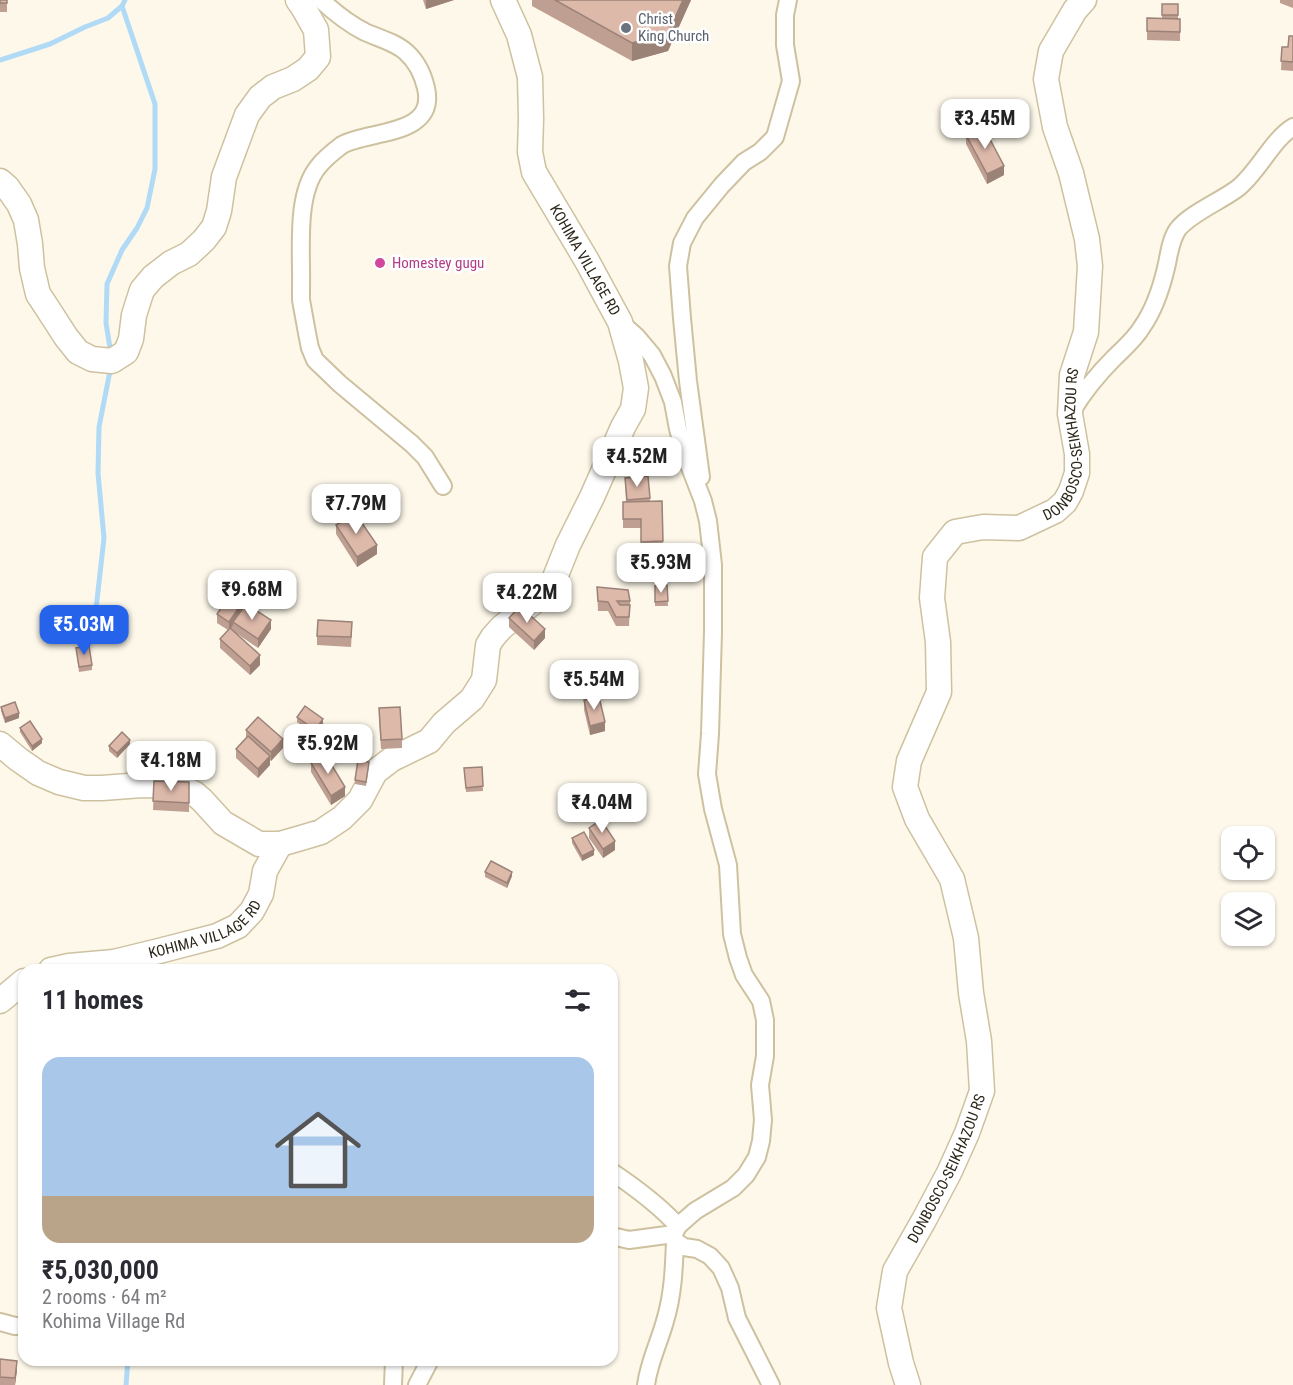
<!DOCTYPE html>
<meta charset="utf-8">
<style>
body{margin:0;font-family:"Roboto Condensed",sans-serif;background:#f7f7f7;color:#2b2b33;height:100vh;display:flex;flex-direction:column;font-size:22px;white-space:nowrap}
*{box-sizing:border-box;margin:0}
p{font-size:20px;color:#7c7c81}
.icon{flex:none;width:33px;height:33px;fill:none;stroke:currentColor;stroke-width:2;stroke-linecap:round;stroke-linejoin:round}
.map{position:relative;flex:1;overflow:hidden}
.panel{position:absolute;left:18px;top:964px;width:600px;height:402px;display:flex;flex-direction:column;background:#fff;border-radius:18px;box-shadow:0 2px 4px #0004}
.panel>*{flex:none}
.tools{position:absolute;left:1221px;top:826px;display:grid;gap:12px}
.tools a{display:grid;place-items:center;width:54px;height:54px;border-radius:12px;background:#fff;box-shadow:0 2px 4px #0004;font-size:30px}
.price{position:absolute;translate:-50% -51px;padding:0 14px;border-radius:12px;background:#fff;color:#222;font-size:20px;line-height:39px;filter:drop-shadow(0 2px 3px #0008)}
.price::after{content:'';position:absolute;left:50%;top:36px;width:18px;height:14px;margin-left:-9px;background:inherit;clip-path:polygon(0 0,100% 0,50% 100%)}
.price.on{background:#2563eb;color:#fff}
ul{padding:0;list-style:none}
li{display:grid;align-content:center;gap:12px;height:318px;padding:0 24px}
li+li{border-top:2px solid #e1e1e2}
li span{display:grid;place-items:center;height:186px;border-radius:18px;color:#555}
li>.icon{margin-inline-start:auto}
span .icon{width:108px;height:108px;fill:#fffc;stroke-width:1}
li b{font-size:26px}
h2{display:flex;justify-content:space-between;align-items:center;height:72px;padding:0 24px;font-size:26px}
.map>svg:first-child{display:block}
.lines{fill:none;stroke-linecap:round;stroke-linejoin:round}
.stream{stroke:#b0daf6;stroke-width:5}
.street-casing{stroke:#cec1a0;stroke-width:20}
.secondary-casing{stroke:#cec1a0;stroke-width:27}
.street{stroke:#fff;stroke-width:16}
.secondary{stroke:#fff;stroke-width:24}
.wall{fill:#be9f92}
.shaded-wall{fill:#9b8277}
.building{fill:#ddb9aa;stroke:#9b8277;stroke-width:1.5}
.worship-dot{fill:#6b7280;stroke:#fff;stroke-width:2}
.hotel-dot{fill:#d1479c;stroke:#fff;stroke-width:2}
.labels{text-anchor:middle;stroke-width:5;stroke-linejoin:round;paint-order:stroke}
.worship-label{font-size:15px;fill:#5b616d;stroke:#fff;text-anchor:start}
.street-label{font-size:15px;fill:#2c271a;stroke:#fff}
.hotel-label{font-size:15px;fill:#b23c85;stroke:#fff;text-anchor:start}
</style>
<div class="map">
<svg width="1293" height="1385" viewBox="0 0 1293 1385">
<rect width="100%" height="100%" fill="#fdf8ea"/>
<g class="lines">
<g class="stream">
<path d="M 0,60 L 50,44 L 85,27 L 108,18 L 122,6 L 125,0"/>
<path d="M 111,354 L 106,323 L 107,284 L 122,250 L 137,228 L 147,208 L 155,169 L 155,104 L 122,6"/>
<path d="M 95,618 L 104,538 L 98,473 L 99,427 L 111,366"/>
<path d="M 126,1385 L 128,1360"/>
</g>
<defs>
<g id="street">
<path d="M 321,0 C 334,12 349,24 365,32 C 378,38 395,42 406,52 C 416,61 423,75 426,88 C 437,137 368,130 342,145 C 334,151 324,159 318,167 C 295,195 302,252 301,287 L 301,300 L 307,333 L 310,348 L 315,360 L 340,384 L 412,444 L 425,457 L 443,486"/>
<path d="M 620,322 L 636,336 L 652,355 L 663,376 L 673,402 L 678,429 L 686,457 L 703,501 L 708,521 L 713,565 L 713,632 L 710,734 L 707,774 L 713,809 L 728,865 L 732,934 L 738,958 L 744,975 L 761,1001 L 765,1020 L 765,1056 L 760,1085 L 763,1120 L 761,1141 L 757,1157 L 746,1175 L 733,1188 L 695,1211 L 678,1226 L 674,1234 L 675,1241 L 684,1247 L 697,1249 L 710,1256 L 721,1268 L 730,1288 L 737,1318 L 771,1385"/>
<path d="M 1072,411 C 1084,391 1098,374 1114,358 C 1124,348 1135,339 1142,327 C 1154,310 1161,289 1166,268 C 1169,256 1170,240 1178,229 C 1191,213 1221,201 1238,188 C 1258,172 1273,139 1293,127"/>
<path d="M 701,477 L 688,381 L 682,318 L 678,266 L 682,243 L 695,218 L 722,185 L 744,162 L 760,152 L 775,137 L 791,81 L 785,45 L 785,15 L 788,0"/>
<path d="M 612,1172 C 636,1188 658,1204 678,1226"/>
<path d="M 612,1236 L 629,1240 L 674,1234"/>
<path d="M 0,1322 L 15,1326 L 24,1326"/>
<path d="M 393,1385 L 394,1360"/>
<path d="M 417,1385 L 430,1360"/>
<path d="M 646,1385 C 649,1362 659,1343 665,1321 C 673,1295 674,1268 675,1241"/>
</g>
<g id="secondary">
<path d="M 0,181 L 7,187 L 19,204 L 26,220 L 30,244 L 32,268 L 38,294 L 46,306 L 66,337 L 78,352 L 92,359 L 112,361 L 126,352 L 131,339 L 134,315 L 142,290 L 153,277 L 171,263 L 189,254 L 204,240 L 214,227 L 219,211 L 224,177 L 247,115 L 260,97 L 273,87 L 293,79 L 308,69 L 318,57 L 316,30 L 303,7 L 298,0"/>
<path d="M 0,744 L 18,759 L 38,773 L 59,782 L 84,788 L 102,788 L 142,785 L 179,786 L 195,794 L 202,800 L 223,823 L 259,844 L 280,844 L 301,838 L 321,832 L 342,818 L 360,800 L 375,772 L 392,759 L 429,741 L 444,723 L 472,699 L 484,680 L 488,645 L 493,637 L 502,627 L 545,593 L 554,580 L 568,545 L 592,497 L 623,427 L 633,409 L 636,388 L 631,361 L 620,322 L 587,261 L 534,172 L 530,152 L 531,119 L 530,77 L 519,35 L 503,0"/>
<path id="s1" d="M 51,970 L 69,966 L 114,962 L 159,951 L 217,936 L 238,926 L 252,911 L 261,894 L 265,871 L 280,844"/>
<path d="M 0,1001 L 24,981"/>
<path id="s2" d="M 908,1385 L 901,1363 L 889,1308 L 895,1271 L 924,1220 L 949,1173 L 967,1133 L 982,1091 L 979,1041 L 971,993 L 966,938 L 952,879 L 917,819 L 905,787 L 909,761 L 939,692 L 938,642 L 932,598 L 935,557 L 955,532 L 983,527 L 1019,528 L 1055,511 L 1065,502 L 1071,491 L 1077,473 L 1077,454 L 1070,414 L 1072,375 L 1086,332 L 1090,266 L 1087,239 L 1071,173 L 1055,127 L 1046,79 L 1051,51 L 1075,10 L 1084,0"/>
</g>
</defs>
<use href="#street" class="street-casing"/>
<use href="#secondary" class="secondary-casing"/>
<use href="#street" class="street"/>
<use href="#secondary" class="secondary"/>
</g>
<g class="wall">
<rect x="0" y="0" width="7" height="12"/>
<path d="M 423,0 L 454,0 L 426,9 Z"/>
<path d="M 532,0 L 691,0 L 668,51 L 632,61 L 532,6 Z"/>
<path d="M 1280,0 L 1293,0 L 1293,8 L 1280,3 Z"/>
<path d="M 1162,4 L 1178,4 L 1178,19 L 1180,19 L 1180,41 L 1147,40 L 1147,18 L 1162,19 Z"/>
<path d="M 1293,36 L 1293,71 L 1281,70 L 1282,47 L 1288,47 Z"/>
<path d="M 966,135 L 1004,175 L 987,184 L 966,144 Z"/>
<path d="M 648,476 L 650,501 L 662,501 L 663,550 L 641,551 L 641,528 L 623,528 L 623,502 L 626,502 L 625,478 Z"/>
<path d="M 336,525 L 377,554 L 357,567 L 336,534 Z"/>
<path d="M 667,585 L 668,606 L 655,606 L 655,586 Z"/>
<path d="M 597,587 L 630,601 L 629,626 L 616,626 L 608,611 L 598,611 Z"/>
<path d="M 217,614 L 271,629 L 258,648 L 236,633 L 260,665 L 250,675 L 220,648 L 220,639 L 228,630 L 217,623 Z"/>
<path d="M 509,618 L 545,638 L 534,650 L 509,627 Z"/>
<path d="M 352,631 L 351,647 L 317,645 L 317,636 Z"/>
<path d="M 76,648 L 92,665 L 92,670 L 79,672 Z"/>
<path d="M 584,700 L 605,731 L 590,735 L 584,710 Z"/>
<path d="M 1,707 L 19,718 L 5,723 L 1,711 Z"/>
<path d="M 297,717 L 323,724 L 315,735 L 297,722 Z"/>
<path d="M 379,717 L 402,739 L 402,748 L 381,749 Z"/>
<path d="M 20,728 L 42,743 L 32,751 L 20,732 Z"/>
<path d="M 246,730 L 283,748 L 271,761 L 270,760 L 270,765 L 258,778 L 236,758 L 236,749 L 246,738 Z"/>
<path d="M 130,744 L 117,758 L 109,751 L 109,746 Z"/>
<path d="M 311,763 L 345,796 L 331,805 L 311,772 Z"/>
<path d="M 369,766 L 366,786 L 355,784 L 355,780 Z"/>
<path d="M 482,767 L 483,791 L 466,792 L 464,768 Z"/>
<path d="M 154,781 L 189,782 L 189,812 L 153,810 Z"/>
<path d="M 589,828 L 615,850 L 603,858 L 589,838 Z"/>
<path d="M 572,838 L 594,855 L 582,861 L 572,843 Z"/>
<path d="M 485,872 L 512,876 L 507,888 L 485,877 Z"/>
<path d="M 0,1359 L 17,1370 L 15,1385 L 0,1385 Z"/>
</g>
<g class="shaded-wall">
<path d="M 426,0 L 454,0 L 426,9 Z"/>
<path d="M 683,0 L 691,0 L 668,51 L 632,61 L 632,43 Z"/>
<path d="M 1004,166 L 1004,175 L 987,184 L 987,174 Z"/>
<path d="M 377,545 L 377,554 L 357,567 L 357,557 Z"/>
<path d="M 244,600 L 244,609 L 233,622 L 233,625 L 229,631 L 229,622 Z"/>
<path d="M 271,620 L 271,629 L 258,648 L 258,639 Z"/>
<path d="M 545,629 L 545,638 L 534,650 L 534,641 Z"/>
<path d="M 260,655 L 260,665 L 250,675 L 250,666 Z"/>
<path d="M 19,713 L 19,718 L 5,723 L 5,718 Z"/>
<path d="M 323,719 L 323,724 L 315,735 L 315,730 Z"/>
<path d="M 605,722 L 605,731 L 590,735 L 590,726 Z"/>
<path d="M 42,739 L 42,743 L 32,751 L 32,746 Z"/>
<path d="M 283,739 L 283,748 L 271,761 L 271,752 Z"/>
<path d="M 130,740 L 130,744 L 117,758 L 117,753 Z"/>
<path d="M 270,756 L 270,765 L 258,778 L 258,769 Z"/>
<path d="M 345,787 L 345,796 L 331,805 L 331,796 Z"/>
<path d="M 615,841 L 615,850 L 603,858 L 603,849 Z"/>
<path d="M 594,850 L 594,855 L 582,861 L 582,856 Z"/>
<path d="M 512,872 L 512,876 L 507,888 L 507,883 Z"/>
<path d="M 17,1361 L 17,1370 L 15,1385 L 15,1378 Z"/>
</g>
<g class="building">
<rect x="0" y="0" width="7" height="3"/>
<path d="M 555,0 L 683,0 L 668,33 L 632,43 Z"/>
<rect x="1162" y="4" width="16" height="11"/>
<path d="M 1147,18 L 1180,19 L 1180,32 L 1147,31 Z"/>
<path d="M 1289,36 L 1293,36 L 1293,62 L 1281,61 L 1282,47 L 1288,47 Z"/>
<path d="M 983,126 L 1004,166 L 987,174 L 966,135 Z"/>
<path d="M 648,476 L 650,498 L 627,500 L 625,478 Z"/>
<path d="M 662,501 L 663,541 L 641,542 L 641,519 L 623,519 L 623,502 Z"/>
<path d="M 355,513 L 377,545 L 357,557 L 336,525 Z"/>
<path d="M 667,585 L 668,601 L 655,602 L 655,586 Z"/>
<path d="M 597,587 L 628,590 L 630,601 L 617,601 L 620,605 L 630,605 L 629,617 L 616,617 L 608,602 L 598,601 Z"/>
<path d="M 232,592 L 244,600 L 229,622 L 217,614 Z"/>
<path d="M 246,604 L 271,620 L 258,639 L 233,622 Z"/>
<path d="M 520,606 L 545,629 L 534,641 L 509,618 Z"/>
<path d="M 318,620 L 352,622 L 351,637 L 317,636 Z"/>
<path d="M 230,628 L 260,655 L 250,666 L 220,639 Z"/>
<path d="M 89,646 L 92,665 L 79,667 L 76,648 Z"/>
<path d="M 599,697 L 605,722 L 590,726 L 584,700 Z"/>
<path d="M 15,702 L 19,713 L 5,718 L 1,707 Z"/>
<path d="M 305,706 L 323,719 L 315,730 L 297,717 Z"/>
<path d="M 400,707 L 402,739 L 381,740 L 379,708 Z"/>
<path d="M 258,717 L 283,739 L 271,752 L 246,730 Z"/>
<path d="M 30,721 L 42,739 L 32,746 L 20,728 Z"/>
<path d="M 122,732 L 130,740 L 117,753 L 109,746 Z"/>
<path d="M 248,736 L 270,756 L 258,769 L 236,749 Z"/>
<path d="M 325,754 L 345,787 L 331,796 L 311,763 Z"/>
<path d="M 358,760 L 369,762 L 366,782 L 355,780 Z"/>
<path d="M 482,767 L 483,786 L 466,788 L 464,768 Z"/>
<path d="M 154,781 L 189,782 L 189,803 L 153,801 Z"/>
<path d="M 601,820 L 615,841 L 603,849 L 589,828 Z"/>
<path d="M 584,832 L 594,850 L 582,856 L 572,838 Z"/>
<path d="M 491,861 L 512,872 L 507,883 L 485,872 Z"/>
<path d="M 0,1359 L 17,1361 L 15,1378 L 0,1377 Z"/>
</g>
<circle class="worship-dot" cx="626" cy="28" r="6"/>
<circle class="hotel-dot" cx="380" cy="263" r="6"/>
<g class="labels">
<g class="worship-label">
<text x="638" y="24">Christ<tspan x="638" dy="17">King Church</tspan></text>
</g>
<g class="street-label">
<text transform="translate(585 260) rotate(60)" y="5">KOHIMA VILLAGE RD</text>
<text dy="5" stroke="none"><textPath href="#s2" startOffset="1078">DONBOSCO-SEIKHAZOU RS</textPath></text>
<text dy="5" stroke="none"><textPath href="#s1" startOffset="162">KOHIMA VILLAGE RD</textPath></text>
<text dy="5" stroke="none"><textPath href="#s2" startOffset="232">DONBOSCO-SEIKHAZOU RS</textPath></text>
</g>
<g class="hotel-label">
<text x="392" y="268">Homestey gugu</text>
</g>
</g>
</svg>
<div class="tools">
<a><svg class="icon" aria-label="locate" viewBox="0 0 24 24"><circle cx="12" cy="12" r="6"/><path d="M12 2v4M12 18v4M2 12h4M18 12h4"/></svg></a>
<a><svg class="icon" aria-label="layers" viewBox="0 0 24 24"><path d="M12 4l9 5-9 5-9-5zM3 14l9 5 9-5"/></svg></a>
</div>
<b class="price" style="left:985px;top:150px">₹3.45M</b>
<b class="price" style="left:637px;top:488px">₹4.52M</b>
<b class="price" style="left:356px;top:535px">₹7.79M</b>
<b class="price" style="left:661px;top:594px">₹5.93M</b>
<b class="price" style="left:252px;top:621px">₹9.68M</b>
<b class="price" style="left:527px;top:624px">₹4.22M</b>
<b class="price on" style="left:84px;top:656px">₹5.03M</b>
<b class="price" style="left:594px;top:711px">₹5.54M</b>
<b class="price" style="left:328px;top:775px">₹5.92M</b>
<b class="price" style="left:171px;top:792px">₹4.18M</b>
<b class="price" style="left:602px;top:834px">₹4.04M</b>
<section class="panel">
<h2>11 homes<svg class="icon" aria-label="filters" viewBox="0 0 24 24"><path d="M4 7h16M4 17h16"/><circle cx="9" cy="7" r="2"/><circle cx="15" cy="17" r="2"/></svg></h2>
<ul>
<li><span style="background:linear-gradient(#a9c7e8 75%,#b9a48a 0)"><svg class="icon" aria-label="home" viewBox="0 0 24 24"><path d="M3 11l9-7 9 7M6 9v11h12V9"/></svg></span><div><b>₹5,030,000</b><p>2 rooms · 64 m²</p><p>Kohima Village Rd</p></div></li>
</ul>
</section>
</div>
